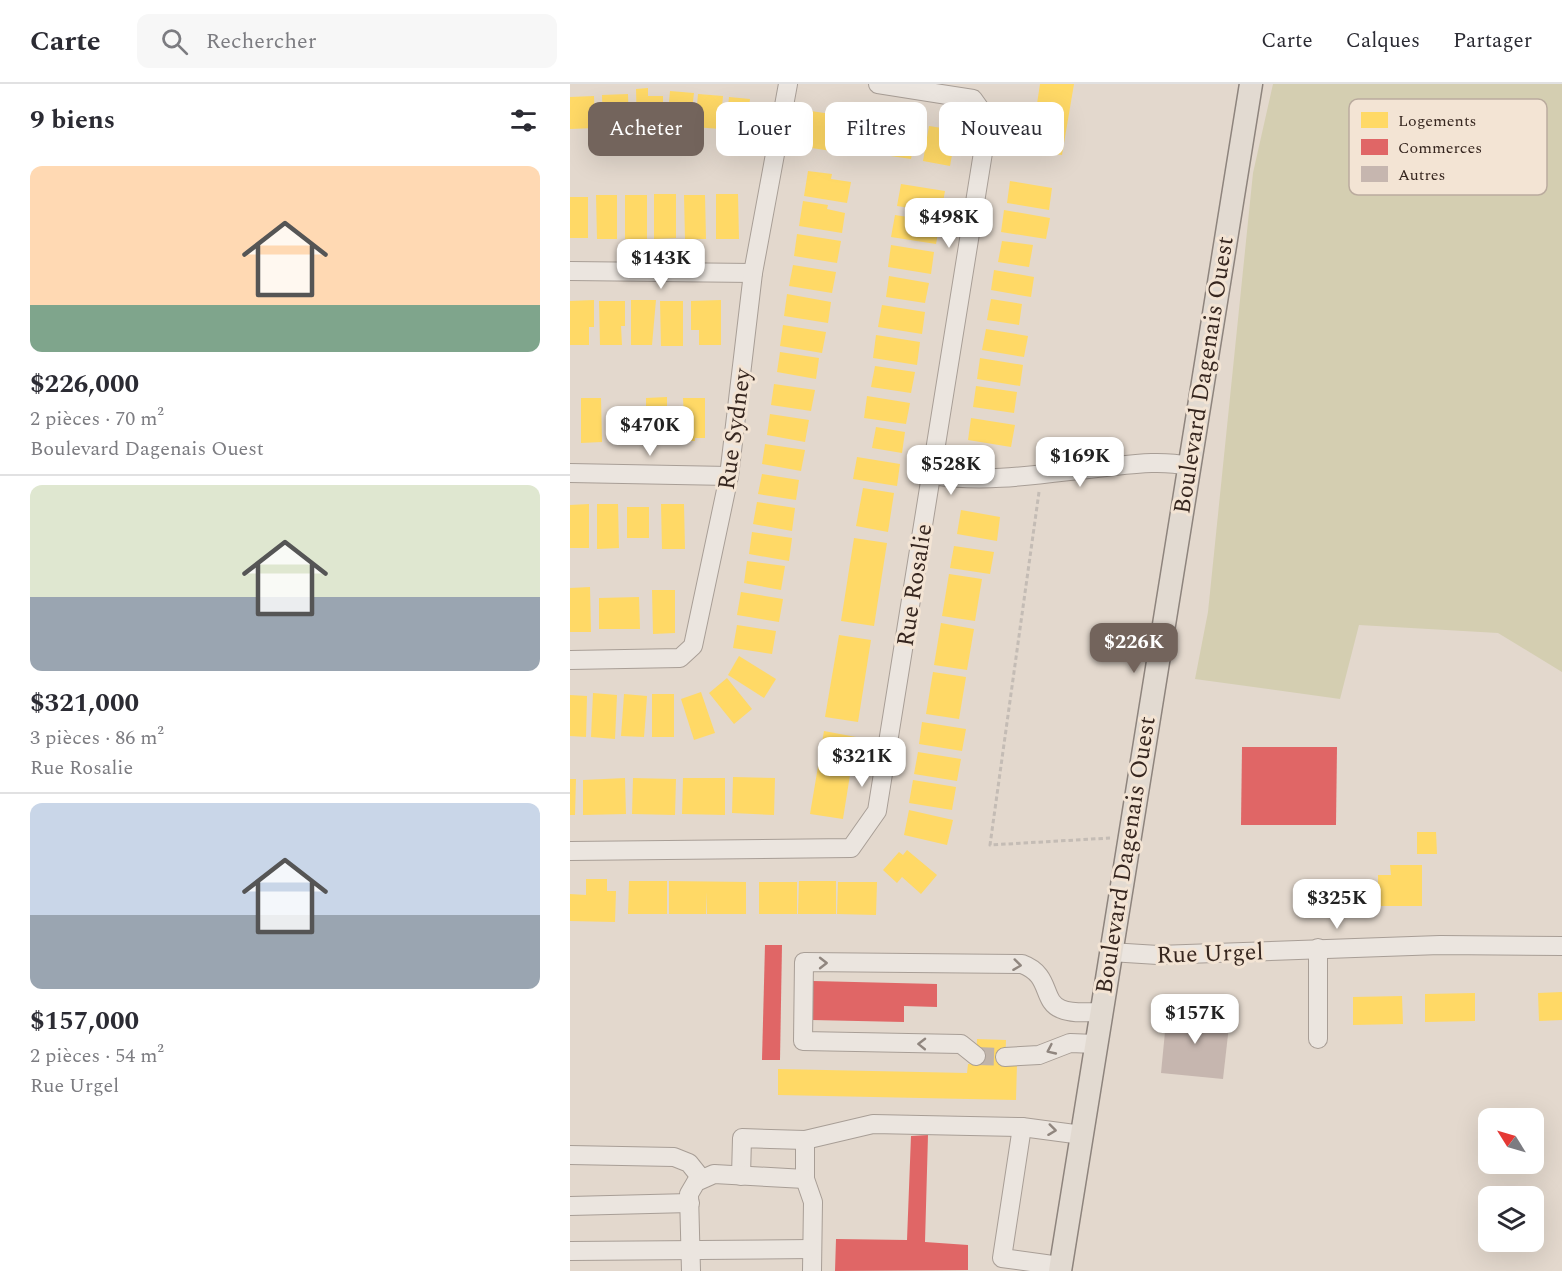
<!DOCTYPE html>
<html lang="fr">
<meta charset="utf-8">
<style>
body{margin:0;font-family:Spectral,serif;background:#f7f7f7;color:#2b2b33;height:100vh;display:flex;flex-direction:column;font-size:22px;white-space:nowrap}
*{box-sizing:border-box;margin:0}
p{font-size:20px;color:#7c7c81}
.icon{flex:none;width:33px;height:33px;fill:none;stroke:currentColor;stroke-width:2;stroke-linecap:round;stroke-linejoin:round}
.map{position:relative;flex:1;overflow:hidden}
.details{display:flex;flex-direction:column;background:#fff;width:570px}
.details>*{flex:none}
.guide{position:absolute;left:18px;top:18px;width:570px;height:54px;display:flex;gap:12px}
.needle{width:39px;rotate:307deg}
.tools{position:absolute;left:908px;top:1024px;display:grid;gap:12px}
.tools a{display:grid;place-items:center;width:66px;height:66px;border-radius:12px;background:#fff;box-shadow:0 6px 24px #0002;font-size:30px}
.price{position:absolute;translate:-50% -51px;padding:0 14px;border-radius:12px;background:#fff;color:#222;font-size:20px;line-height:39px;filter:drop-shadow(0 2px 3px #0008)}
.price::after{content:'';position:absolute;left:50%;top:36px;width:18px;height:14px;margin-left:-9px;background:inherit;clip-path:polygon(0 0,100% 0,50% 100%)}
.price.on{background:#73645c;color:#fff}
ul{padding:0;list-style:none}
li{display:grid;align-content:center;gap:12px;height:318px;padding:0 30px}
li+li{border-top:2px solid #e1e1e2}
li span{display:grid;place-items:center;height:186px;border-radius:12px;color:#555}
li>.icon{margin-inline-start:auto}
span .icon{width:108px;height:108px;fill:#fffc;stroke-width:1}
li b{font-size:26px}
h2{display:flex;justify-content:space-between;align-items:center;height:72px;padding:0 30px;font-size:26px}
.chip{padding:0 21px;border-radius:12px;background:#fff;box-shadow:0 6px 24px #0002;font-size:21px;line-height:54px}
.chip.on{background:#73645c;color:#fff}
header{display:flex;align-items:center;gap:36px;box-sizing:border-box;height:84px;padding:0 30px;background:#fff;border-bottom:2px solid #e1e1e2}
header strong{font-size:28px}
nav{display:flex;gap:33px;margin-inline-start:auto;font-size:21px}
.search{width:420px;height:54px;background:#f7f7f7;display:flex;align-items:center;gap:15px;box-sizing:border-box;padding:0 21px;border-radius:12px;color:#7c7c81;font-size:22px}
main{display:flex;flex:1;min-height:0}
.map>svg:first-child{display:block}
.green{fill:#d4ceb1}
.homes{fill:#ffd966}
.shops{fill:#e06666}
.building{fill:#c6b6af}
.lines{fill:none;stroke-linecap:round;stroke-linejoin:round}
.minor-tunnel{stroke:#c0b4aa;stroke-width:18;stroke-dasharray:18 9;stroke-linecap:butt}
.minor-casing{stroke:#a89e96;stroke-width:20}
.major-casing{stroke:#8e847d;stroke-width:25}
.path{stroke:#c4bcb5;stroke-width:3;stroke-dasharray:4.5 3;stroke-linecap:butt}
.minor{stroke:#ebe5df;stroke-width:18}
.major{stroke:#e2dad1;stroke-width:22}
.oneway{stroke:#90867f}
.labels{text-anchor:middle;stroke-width:6;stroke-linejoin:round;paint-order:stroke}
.street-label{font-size:24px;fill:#36261f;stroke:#f3e4d4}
.key{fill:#f3e4d4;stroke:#baab9e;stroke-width:1.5}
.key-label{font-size:16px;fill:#36261f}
</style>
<header>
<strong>Carte</strong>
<div class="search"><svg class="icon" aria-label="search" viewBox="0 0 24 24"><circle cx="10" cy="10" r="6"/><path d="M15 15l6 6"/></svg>Rechercher</div>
<nav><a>Carte</a><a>Calques</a><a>Partager</a></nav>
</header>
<main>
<section class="details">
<h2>9 biens<svg class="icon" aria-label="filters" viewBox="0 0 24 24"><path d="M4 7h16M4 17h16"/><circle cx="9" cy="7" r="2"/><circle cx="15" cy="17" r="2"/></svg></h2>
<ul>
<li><span style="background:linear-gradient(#ffd9b3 75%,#7fa58c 0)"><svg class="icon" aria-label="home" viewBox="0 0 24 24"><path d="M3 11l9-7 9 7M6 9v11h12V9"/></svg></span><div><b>$226,000</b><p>2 pièces · 70 m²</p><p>Boulevard Dagenais Ouest</p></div></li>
<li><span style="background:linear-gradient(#dfe7d0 60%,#9aa5b1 0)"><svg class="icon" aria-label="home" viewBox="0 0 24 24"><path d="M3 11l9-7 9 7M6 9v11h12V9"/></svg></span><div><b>$321,000</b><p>3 pièces · 86 m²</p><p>Rue Rosalie</p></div></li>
<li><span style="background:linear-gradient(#c9d6e8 60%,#9aa5b1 0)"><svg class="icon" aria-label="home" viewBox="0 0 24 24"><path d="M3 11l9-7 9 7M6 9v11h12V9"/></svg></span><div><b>$157,000</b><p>2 pièces · 54 m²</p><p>Rue Urgel</p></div></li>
</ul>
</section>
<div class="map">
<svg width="992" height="1187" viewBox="0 0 992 1187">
<rect width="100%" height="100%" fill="#e3d8cd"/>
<path class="green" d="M 703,0 L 992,0 L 992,588 L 928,549 L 789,541 L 770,615 L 625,595 L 638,528 L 683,89 Z"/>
<g class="homes">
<path d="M 470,0 L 504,0 L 492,71 L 460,66 Z"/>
<path d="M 78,4 L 78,12 L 93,12 L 93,44 L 67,45 L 66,5 Z"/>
<path d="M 100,7 L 124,9 L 120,41 L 97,39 Z"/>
<path d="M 58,10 L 59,43 L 33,44 L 32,11 Z"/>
<path d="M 128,10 L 153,12 L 150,45 L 125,43 Z"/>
<path d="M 24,12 L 25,44 L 0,45 L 0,13 Z"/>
<path d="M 159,13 L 180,15 L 179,22 L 185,23 L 182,52 L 155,50 Z"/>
<path d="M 241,27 L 274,32 L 268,68 L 235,63 Z"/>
<path d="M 284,31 L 297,33 L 296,39 L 310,41 L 306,70 L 278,65 Z"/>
<path d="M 319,35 L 333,38 L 331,44 L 346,46 L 341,75 L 314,71 Z"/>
<path d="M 359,42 L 372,44 L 371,52 L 385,54 L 380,82 L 353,77 Z"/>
<path d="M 238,87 L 262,90 L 261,95 L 281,98 L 277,119 L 234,112 Z"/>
<path d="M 440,97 L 482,104 L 479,126 L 437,119 Z"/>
<path d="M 331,100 L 375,107 L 371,129 L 327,122 Z"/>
<path d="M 84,110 L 106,110 L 106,154 L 84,155 Z"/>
<path d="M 146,110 L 168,110 L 169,155 L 146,155 Z"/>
<path d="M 26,111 L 47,111 L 47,155 L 27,155 Z"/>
<rect x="55" y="111" width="22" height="44"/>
<path d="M 114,111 L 135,111 L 136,155 L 115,155 Z"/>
<rect x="0" y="113" width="18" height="41"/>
<path d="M 233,117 L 258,121 L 257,125 L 275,129 L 272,149 L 229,142 Z"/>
<path d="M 434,126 L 480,134 L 476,155 L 431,148 Z"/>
<path d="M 325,131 L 370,138 L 366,160 L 321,153 Z"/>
<path d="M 227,150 L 271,157 L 267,179 L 224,172 Z"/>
<path d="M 432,157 L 463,161 L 459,183 L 428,178 Z"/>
<path d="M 321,161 L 364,168 L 361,190 L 318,183 Z"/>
<path d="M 223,181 L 266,188 L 262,209 L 219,202 Z"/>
<path d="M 424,186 L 464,193 L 461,213 L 421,206 Z"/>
<path d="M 319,192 L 359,199 L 355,219 L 316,213 Z"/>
<path d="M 217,210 L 261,218 L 258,239 L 214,232 Z"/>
<path d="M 421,215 L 452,220 L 449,241 L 417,236 Z"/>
<path d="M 24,216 L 24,243 L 19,243 L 19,261 L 0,261 L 0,217 Z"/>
<path d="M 61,216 L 86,216 L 82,261 L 61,261 Z"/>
<path d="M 151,216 L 151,261 L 129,261 L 129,246 L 121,246 L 121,217 Z"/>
<path d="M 29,217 L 55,217 L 55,242 L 51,242 L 52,261 L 30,261 Z"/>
<path d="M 90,217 L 113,217 L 113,262 L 91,262 Z"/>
<path d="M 312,221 L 355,228 L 352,250 L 308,243 Z"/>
<path d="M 213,241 L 256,248 L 252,269 L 210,262 Z"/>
<path d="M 416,245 L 458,252 L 454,273 L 412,266 Z"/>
<path d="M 306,251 L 350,258 L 347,281 L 303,274 Z"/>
<path d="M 210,268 L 249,274 L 246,295 L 207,288 Z"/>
<path d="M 410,274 L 453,281 L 450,302 L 407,295 Z"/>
<path d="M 305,282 L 345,288 L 341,309 L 301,303 Z"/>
<path d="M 204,300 L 245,306 L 241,327 L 201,321 Z"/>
<path d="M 406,302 L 447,308 L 444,329 L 403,323 Z"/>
<path d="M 297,312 L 340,319 L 336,340 L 294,334 Z"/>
<path d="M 97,313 L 97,358 L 76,358 L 76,314 Z"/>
<path d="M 11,314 L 31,314 L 32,358 L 11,359 Z"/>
<path d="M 113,314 L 135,314 L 135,354 L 125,354 L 125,357 L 108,357 L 107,333 L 114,333 Z"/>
<rect x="43" y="325" width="22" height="30"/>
<path d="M 200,330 L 239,336 L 235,358 L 197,351 Z"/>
<path d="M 401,334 L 445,341 L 441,363 L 398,356 Z"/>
<path d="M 306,343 L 335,348 L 332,369 L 302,364 Z"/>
<path d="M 195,360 L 235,366 L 231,387 L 192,380 Z"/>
<path d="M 287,373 L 330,380 L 327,402 L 283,395 Z"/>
<path d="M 192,390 L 229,396 L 226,416 L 188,410 Z"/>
<path d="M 293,404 L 324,409 L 318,448 L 286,442 Z"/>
<path d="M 187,418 L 225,424 L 222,447 L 183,440 Z"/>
<path d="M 19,420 L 19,464 L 0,464 L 0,421 Z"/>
<path d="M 27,420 L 48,420 L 49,464 L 27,465 Z"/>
<path d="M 91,420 L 114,420 L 115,465 L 92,465 Z"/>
<rect x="57" y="423" width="22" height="31"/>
<path d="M 391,426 L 430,433 L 427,457 L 387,450 Z"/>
<path d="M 182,448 L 222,454 L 219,477 L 179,470 Z"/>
<path d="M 284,454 L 317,459 L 304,542 L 271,537 Z"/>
<path d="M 384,462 L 424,468 L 420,490 L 380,484 Z"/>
<path d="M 177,477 L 215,482 L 211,506 L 174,499 Z"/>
<path d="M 379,490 L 412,495 L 405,537 L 372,532 Z"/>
<path d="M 20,503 L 21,548 L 0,548 L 0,504 Z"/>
<path d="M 82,506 L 105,506 L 105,549 L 83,550 Z"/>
<path d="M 171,508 L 213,515 L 209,538 L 167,531 Z"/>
<path d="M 69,513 L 70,545 L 29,545 L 29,514 Z"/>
<path d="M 371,539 L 404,545 L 397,586 L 364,581 Z"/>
<path d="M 167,541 L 206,547 L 202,570 L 163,564 Z"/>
<path d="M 269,551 L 301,556 L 288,638 L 255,633 Z"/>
<path d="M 169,572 L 206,595 L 194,614 L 158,591 Z"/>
<path d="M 363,588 L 396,593 L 389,635 L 356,630 Z"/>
<path d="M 157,594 L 182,625 L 164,640 L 139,609 Z"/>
<path d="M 131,608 L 145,649 L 124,656 L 111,615 Z"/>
<path d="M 23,609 L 47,611 L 45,655 L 21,653 Z"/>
<path d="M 54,610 L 77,612 L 74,653 L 51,652 Z"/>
<rect x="82" y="610" width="22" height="43"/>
<path d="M 0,611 L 17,612 L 16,653 L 0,652 Z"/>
<path d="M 352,638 L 396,645 L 392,667 L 349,660 Z"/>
<path d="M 254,647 L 286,653 L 273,735 L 240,730 Z"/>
<path d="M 348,668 L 391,675 L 387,697 L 344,690 Z"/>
<path d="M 163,693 L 205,694 L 204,731 L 162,729 Z"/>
<path d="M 55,694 L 56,730 L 13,731 L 13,696 Z"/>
<path d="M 63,694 L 106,695 L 105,731 L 62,730 Z"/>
<path d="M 113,694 L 155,694 L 155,731 L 112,730 Z"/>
<path d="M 0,695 L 6,695 L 5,731 L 0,731 Z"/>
<path d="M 343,696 L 386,703 L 382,726 L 339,719 Z"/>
<path d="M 339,726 L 383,736 L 377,761 L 334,751 Z"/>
<path d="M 847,748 L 866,748 L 867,770 L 847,770 Z"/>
<path d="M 337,766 L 367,791 L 351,810 L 332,793 L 327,799 L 313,786 L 329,768 L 333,771 Z"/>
<path d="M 820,781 L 852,781 L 852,822 L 808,822 L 808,791 L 821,791 Z"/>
<path d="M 16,795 L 37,795 L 37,807 L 46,807 L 45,838 L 0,837 L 0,810 L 16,811 Z"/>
<path d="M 59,797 L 97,797 L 97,830 L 58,830 Z"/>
<path d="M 99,797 L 176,798 L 176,830 L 137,830 L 137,808 L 136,830 L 99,830 Z"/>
<path d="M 229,797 L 266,797 L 266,830 L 228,830 Z"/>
<rect x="189" y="798" width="38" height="32"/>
<path d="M 268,798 L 307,798 L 306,831 L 267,830 Z"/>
<path d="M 992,908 L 992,936 L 969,937 L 968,909 Z"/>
<path d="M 905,909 L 905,937 L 855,938 L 855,910 Z"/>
<path d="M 832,912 L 833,940 L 783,941 L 783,913 Z"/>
<path d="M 407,955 L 436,956 L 435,979 L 447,979 L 446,1016 L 208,1011 L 208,985 L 397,989 L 398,980 L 406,980 Z"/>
</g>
<g class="shops">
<path d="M 672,663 L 767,663 L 766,741 L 671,741 Z"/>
<path d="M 195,861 L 212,861 L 210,976 L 192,976 Z"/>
<path d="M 243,897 L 367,900 L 367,923 L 334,922 L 334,938 L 242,936 Z"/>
<path d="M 358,1051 L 355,1158 L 398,1161 L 398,1186 L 265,1187 L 266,1155 L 337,1156 L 341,1052 Z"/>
</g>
<path class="building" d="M 597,927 L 660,933 L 653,995 L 591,989 Z"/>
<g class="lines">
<path class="minor-tunnel" d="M 406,972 L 435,973"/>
<defs>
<g id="minor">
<path d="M 0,187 L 183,189"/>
<path d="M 0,389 L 159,392"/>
<path d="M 362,391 C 421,400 477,389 536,383 C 564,380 591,376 619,382"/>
<path d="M 0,576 L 110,574 L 123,562 L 159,392 L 183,189 L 218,0"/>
<path d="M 0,767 L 281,764 L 307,727 L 416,50 L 413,29 L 403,15 L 308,0"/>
<path d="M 540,868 L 588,871 L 870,861 L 992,862"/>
<path d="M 748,955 L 748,864"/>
<path d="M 406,972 L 391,960 L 233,957 L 234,878 L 452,880 C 482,891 471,917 491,925 C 503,930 518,928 530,928"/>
<path d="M 435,973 L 469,971 L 500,959 L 526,960"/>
<path d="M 452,1043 L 432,1174 L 490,1182"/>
<path d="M 235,1056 L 235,1095 L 243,1118 L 242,1187"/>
<path d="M 0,1071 L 104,1073 L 119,1079 L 131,1094"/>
<path d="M 171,1092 L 172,1054 L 235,1056 L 303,1040 L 452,1043 L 512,1051"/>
<path d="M 0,1122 L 120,1119"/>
<path d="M 0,1167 L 242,1165"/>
<path d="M 121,1187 L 119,1110 L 126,1098 L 144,1090 L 235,1095"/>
</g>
<path id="major" d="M 490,1187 L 681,0"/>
</defs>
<use href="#minor" class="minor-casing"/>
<use href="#major" class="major-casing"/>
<path class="path" d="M 469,408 L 420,761 L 540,754"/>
<use href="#minor" class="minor"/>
<use href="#major" class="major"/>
</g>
<defs><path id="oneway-chevron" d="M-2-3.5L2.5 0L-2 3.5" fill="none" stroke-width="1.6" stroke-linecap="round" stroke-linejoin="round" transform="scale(1.5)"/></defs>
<g class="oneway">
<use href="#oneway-chevron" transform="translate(253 879)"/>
<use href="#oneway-chevron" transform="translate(447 881) rotate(7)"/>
<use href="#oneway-chevron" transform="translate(352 960) rotate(-179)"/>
<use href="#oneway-chevron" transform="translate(481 966) rotate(155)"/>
<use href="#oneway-chevron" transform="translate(482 1046) rotate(7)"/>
</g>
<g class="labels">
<g class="street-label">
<text transform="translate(633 291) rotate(-81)" y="8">Boulevard Dagenais Ouest</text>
<text transform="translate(164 345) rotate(-82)" y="8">Rue Sydney</text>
<text transform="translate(344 501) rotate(-81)" y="8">Rue Rosalie</text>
<text transform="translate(555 771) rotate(-81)" y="8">Boulevard Dagenais Ouest</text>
<text transform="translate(640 869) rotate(-2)" y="8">Rue Urgel</text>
</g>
</g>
<rect x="779" y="15" width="198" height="96" rx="9" class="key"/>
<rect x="791" y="28" width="27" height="16" fill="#ffd966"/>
<rect x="791" y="55" width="27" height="16" fill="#e06666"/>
<rect x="791" y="82" width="27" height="16" fill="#c6b6af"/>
<g class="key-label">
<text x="828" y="42">Logements</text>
<text x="828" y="69">Commerces</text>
<text x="828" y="96">Autres</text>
</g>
</svg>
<div class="tools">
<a><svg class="needle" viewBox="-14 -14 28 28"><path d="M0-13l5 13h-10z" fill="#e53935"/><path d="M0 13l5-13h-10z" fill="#7c7c81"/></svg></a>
<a><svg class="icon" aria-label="layers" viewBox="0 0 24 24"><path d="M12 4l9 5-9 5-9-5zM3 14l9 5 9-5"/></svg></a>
</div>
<b class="price" style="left:379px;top:165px">$498K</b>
<b class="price" style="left:91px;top:206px">$143K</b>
<b class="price" style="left:80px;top:373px">$470K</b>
<b class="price" style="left:510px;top:404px">$169K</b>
<b class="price" style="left:381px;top:412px">$528K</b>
<b class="price on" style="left:564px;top:590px">$226K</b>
<b class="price" style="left:292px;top:704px">$321K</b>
<b class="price" style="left:767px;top:846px">$325K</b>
<b class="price" style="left:625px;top:961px">$157K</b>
<div class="guide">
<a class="chip on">Acheter</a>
<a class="chip">Louer</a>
<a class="chip">Filtres</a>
<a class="chip">Nouveau</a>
</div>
</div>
</main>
